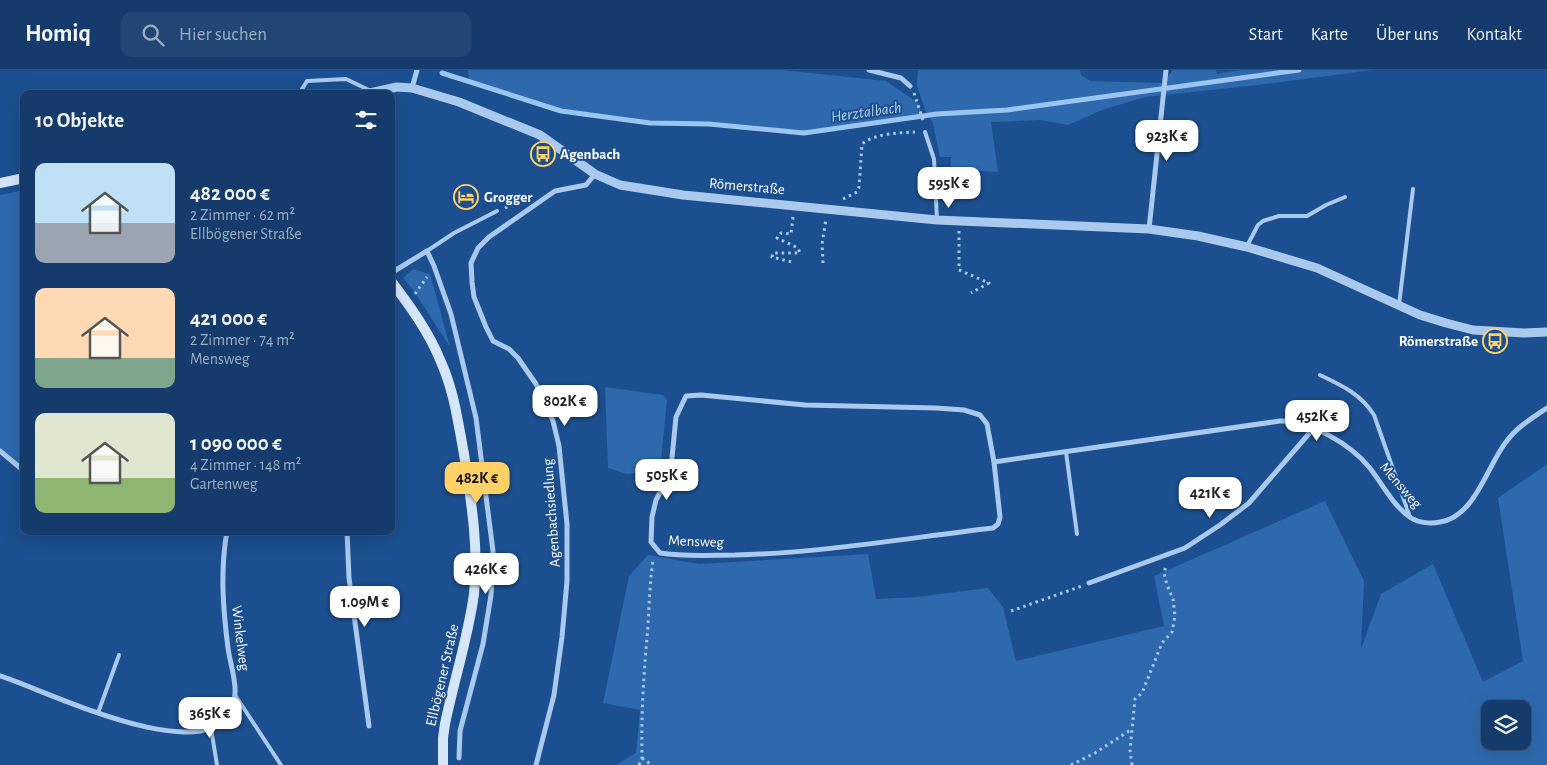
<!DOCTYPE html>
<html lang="de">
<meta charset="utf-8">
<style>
body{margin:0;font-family:"Alegreya Sans",sans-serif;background:#214673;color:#f1f3f6;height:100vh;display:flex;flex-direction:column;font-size:19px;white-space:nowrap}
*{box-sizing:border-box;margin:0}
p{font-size:16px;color:#9dadc1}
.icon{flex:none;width:28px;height:28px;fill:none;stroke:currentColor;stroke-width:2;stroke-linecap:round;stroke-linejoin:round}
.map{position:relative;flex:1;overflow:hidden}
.drawer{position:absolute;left:20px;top:20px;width:375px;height:445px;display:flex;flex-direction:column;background:#143b6b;border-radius:10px;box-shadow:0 5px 20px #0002,0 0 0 1px #33557e}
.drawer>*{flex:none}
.controls{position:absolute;left:1481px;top:630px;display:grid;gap:10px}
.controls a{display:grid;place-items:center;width:50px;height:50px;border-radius:10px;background:#143b6b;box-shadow:0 5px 20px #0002,0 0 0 1px #33557e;font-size:25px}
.price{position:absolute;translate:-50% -42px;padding:0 11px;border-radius:10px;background:#fff;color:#222;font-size:16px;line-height:32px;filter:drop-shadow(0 1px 2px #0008)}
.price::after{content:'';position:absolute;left:50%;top:30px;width:15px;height:11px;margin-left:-8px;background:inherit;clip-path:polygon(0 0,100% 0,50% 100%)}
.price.on{background:#ffd166;color:#111}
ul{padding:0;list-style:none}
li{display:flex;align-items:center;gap:15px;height:125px;padding:0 15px}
li span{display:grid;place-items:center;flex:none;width:140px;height:100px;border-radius:10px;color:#555}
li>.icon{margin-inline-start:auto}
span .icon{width:60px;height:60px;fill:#fffc;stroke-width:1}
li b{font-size:21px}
h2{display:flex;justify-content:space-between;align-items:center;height:60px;padding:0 15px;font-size:21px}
header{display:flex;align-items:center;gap:30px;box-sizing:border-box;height:70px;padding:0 25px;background:#143b6b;border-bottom:1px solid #33557e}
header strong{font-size:24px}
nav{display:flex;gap:28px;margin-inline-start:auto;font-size:18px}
.search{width:350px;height:45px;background:#214673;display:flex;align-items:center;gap:12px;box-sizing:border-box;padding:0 18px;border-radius:10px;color:#9dadc1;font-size:19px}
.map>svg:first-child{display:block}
.green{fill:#2e69ad;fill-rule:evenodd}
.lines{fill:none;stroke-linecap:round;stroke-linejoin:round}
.stream{stroke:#9cc4f0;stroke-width:5}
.path{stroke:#a9c9ee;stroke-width:3;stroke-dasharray:2.5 4;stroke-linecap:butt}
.service{stroke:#a9c9ee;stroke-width:4}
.minor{stroke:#a9c9ee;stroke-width:5}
.tertiary{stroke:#a9c9ee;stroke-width:9}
.secondary{stroke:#d6e6fa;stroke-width:10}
.labels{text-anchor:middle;stroke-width:4;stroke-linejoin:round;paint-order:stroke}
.poi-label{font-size:15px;font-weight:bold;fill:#fff;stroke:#1b4f8f;text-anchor:start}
.street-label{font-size:15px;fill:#fff;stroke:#1b4f8f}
.water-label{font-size:16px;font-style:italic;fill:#b5d3f5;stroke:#1b4f8f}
</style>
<header>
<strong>Homiq</strong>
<div class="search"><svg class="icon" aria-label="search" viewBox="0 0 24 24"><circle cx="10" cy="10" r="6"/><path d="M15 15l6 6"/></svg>Hier suchen</div>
<nav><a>Start</a><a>Karte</a><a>Über uns</a><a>Kontakt</a></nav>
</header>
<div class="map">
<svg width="1547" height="695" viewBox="0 0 1547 695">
<rect width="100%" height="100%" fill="#1b4f8f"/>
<g class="green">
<path d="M 468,0 L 782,0 L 886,11 L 918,33 L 922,46 L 804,63 L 709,54 L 650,53 L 561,41 L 469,11 Z"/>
<path d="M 918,0 L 1080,0 L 1081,5 L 1090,11 L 1162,13 L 1173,0 L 1216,0 L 1217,4 L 1241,0 L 1372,0 L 1267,14 L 1145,27 L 1102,40 L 1068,55 L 1040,50 L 991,52 L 998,102 L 951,99 L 951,87 L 940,87 L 933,53 L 925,40 L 917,16 Z"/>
<path d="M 24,120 L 24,405 L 0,383 L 0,125 Z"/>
<path d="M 413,199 L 430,204 L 450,277 L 414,221 L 403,208 Z"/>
<path d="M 605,317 L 663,325 L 667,330 L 660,400 L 627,404 L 608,398 Z"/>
<path d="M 1547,394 L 1547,695 L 616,695 L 636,683 L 640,640 L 603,633 L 629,506 L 648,485 L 699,494 L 868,484 L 876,529 L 917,527 L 988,518 L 1003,537 L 1016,591 L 1164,556 L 1154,506 L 1325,431 L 1364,511 L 1361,579 L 1381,524 L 1433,494 L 1483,612 L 1523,591 L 1498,428 ZM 1490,639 L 1522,639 L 1522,671 L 1490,671 Z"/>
</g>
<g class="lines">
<path class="stream" d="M 442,3 L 561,41 L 650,53 L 709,54 L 804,63 L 937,44 L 1007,40 L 1299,0"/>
<g class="path">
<path d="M 914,23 L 924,53"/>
<path d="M 843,129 L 857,122 L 859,117 L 862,74 C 876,63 898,63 915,62"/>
<path d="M 505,138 L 522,130"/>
<path d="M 793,147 L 791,164 L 781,163 L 777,168 L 798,178 L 800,183 L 773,183 L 772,187 L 792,192 L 794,194"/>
<path d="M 959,161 L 959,200 L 989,213 L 971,223"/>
<path d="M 823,193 L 822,174 L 826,149"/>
<path d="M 415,224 L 427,207"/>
<path d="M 1011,541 L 1082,516"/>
<path d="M 642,688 L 652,695"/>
<path d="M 639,695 L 642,688 C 641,643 644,600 648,556 C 649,534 650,512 653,490"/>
<path d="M 1071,695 L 1095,683 L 1132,659"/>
<path d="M 1132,695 L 1130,680 L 1135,629 L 1142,623 L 1162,573 L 1172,562 L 1175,546 L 1173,529 L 1167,515 L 1164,503 L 1166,496"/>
</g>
<g class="service">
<path d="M 299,24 L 307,11 L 346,9 L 371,21"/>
<path d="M 925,62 L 934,89 L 937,150"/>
<path d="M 1247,176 L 1258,155 L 1263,151 L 1279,146 L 1307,146 L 1326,135 L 1345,127"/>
<path d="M 427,181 L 454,163 L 497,141"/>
<path d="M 1399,235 L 1413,119"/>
<path d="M 1320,305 C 1341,315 1361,324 1374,345 L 1410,447"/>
<path d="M 1066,382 L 1077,464"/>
<path d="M 235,625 L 281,695"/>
<path d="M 98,643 L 119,585"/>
<path d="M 211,658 L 217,695"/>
</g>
<g class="minor">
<path d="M 869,0 L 901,8 L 910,16"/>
<path d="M 412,18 L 417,0"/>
<path d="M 1149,159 L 1166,0"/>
<path d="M 391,203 L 427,181 L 434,196 L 451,244 L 476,348 L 493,481 L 491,525 L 483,574 L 460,661 L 459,688"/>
<path d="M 701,325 L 805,335 L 936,338 L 964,340 L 980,345 L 987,354 L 994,392 L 1000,447 L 998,454 L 993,458 C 907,468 822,483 735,485 C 710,485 685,487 660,483 L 651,472 L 652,447 L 656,430 L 667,409 L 672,388 L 676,347 L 686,326 Z"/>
<path d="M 0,381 L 24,401"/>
<path d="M 994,392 L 1280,351 C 1310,350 1351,375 1369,397 C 1382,413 1393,436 1411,448 C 1419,453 1431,454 1440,452 C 1475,447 1487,396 1506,372 C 1517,357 1532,348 1547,338"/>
<path d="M 347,461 L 349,508 L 369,656"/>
<path d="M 1089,513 L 1185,478 L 1220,455 L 1249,433 L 1313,359"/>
<path d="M 0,606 C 45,620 194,695 228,645 C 232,638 235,631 235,623 C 236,609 230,593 228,578 C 223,539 220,501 227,461"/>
<path d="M 536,695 L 554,625 L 562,567 L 567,511 L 567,454 L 559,376 L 553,351 L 536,314 L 518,288 L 509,279 L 493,271 L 486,257 L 474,227 L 472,212 L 471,193 L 478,178 L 489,167 L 555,121 L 586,115 L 595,104"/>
</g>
<path class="tertiary" d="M 365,24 L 397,17 L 412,18 L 459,32 L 540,65 L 595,104 L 620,115 L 683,125 L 937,150 L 1149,159 L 1198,166 L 1247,177 L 1317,198 L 1420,245 L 1446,253 L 1473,260 L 1524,263 L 1547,262"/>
<g class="secondary">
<path d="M 0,113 L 24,108"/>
<path d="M 391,211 C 410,236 429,262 441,292 C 454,321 458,352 464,384 C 471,430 479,477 474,524 C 468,568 454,610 445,654 L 443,668 L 443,695"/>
</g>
</g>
<defs>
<symbol id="bus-ring" viewBox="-11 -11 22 22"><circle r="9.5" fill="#1b4f8f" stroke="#ffd166" stroke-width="1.5"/><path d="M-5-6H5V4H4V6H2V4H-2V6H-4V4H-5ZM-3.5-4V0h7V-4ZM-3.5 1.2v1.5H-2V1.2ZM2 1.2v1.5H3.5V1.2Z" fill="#ffd166"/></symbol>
<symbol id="hotel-ring" viewBox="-11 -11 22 22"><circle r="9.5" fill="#1b4f8f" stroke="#ffd166" stroke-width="1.5"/><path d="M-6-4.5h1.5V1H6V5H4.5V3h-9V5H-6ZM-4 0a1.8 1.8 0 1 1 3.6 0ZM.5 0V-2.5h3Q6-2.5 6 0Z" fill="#ffd166"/></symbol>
</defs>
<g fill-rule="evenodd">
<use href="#bus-ring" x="529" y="70" width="28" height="28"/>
<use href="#hotel-ring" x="452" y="113" width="28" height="28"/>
<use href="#bus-ring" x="1481" y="257" width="28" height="28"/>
</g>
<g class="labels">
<g class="poi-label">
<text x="560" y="89">Agenbach</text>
<text x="484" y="132">Grogger</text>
<text x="1478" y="276" text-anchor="end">Römerstraße</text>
</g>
<g class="street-label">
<text transform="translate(747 116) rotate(5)" y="5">Römerstraße</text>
<text transform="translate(1401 415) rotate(49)" y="5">Mensweg</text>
<text transform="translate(551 443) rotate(-94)" y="5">Agenbachsiedlung</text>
<text transform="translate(696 471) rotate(2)" y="5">Mensweg</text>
<text transform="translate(241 568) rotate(83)" y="5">Winkelweg</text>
<text transform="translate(442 605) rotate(-77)" y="5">Ellbögener Straße</text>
</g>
<g class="water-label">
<text transform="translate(866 41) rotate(-8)" y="6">Herztalbach</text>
</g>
</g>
</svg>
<div class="controls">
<a><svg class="icon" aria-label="layers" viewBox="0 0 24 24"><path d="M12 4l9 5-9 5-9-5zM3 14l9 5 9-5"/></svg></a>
</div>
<b class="price" style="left:1167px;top:92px">923K €</b>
<b class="price" style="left:949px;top:139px">595K €</b>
<b class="price" style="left:565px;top:357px">802K €</b>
<b class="price" style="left:1317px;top:372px">452K €</b>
<b class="price" style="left:667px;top:431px">505K €</b>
<b class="price on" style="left:477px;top:434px">482K €</b>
<b class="price" style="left:1210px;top:449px">421K €</b>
<b class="price" style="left:486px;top:525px">426K €</b>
<b class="price" style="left:365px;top:558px">1.09M €</b>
<b class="price" style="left:210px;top:669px">365K €</b>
<section class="drawer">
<h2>10 Objekte<svg class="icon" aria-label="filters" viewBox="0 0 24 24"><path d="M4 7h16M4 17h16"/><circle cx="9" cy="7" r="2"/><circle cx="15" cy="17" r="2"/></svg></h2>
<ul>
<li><span style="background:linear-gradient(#bfe0f5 60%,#9aa5b1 0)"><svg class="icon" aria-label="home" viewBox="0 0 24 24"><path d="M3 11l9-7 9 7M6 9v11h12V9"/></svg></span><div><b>482 000 €</b><p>2 Zimmer · 62 m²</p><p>Ellbögener Straße</p></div></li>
<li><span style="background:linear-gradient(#ffd9b3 70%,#7fa58c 0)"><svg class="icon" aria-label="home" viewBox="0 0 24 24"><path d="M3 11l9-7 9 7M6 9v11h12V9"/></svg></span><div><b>421 000 €</b><p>2 Zimmer · 74 m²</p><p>Mensweg</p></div></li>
<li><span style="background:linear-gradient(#dfe7d0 65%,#8fb573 0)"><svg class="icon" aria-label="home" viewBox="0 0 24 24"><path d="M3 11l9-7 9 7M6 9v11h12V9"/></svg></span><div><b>1 090 000 €</b><p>4 Zimmer · 148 m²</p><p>Gartenweg</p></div></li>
</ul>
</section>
</div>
